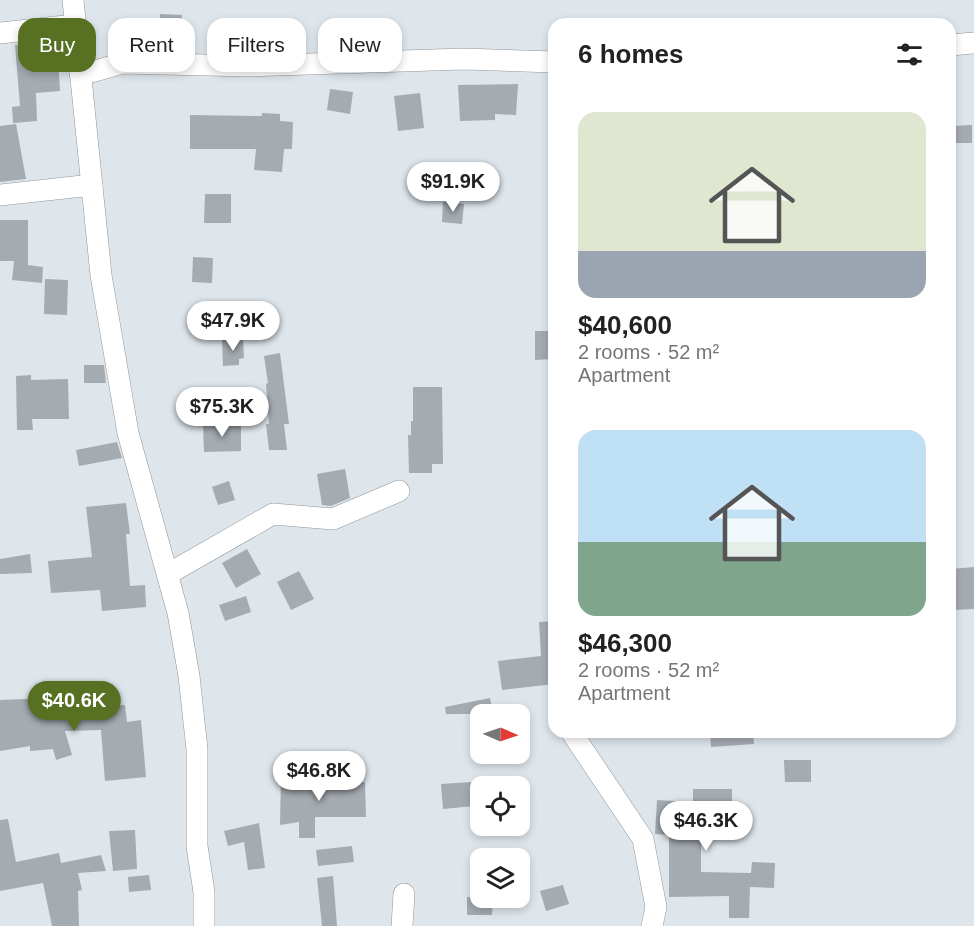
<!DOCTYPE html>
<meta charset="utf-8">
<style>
body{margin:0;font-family:Arial,sans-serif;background:#f2f2f2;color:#222;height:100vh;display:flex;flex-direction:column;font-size:22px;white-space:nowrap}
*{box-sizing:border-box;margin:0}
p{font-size:20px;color:#767676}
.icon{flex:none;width:33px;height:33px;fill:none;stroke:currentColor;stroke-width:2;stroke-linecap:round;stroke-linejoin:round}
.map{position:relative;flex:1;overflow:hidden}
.drawer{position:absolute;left:548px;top:18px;width:408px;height:720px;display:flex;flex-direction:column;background:#fff;border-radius:18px;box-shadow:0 3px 9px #0003}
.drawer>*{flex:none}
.guide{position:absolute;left:18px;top:18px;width:440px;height:54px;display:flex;gap:12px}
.needle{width:39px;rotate:92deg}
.fabs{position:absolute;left:470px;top:704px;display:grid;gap:12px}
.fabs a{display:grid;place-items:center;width:60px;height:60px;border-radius:12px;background:#fff;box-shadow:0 3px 9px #0003;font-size:30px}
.price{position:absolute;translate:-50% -51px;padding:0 14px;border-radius:21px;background:#fff;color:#222;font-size:20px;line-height:39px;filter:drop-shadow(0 2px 3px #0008)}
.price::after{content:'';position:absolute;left:50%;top:36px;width:18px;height:14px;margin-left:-9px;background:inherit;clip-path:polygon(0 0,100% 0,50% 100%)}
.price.on{background:#577022;color:#fff}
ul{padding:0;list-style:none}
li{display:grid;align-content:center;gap:12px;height:318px;padding:0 30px}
li span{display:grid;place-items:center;height:186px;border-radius:18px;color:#555}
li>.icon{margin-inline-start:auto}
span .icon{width:108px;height:108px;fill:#fffc;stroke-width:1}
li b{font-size:26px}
h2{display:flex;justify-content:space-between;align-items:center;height:72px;padding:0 30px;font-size:26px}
.chip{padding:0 21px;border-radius:18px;background:#fff;box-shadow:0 3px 9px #0003;font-size:21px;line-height:54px}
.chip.on{background:#577022;color:#fff}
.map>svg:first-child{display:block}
.building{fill:#a4abb1}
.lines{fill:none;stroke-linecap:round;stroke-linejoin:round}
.street-casing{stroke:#8f969c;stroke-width:22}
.street{stroke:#fff;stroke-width:21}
</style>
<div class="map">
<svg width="974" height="926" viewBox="0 0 974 926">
<rect width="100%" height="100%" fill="#dee6ec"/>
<g class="building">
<path d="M 160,14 L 182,15 L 180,36 L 159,34 Z"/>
<path d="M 57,41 L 60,91 L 36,93 L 37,121 L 13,123 L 12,107 L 20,106 L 15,45 Z"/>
<path d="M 518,84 L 516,115 L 495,114 L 495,120 L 460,121 L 458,85 Z"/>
<path d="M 330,89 L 353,92 L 350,114 L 327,110 Z"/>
<path d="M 420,93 L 424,128 L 398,131 L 394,96 Z"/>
<path d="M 262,113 L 280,114 L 280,121 L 293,122 L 292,149 L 284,149 L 282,172 L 254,170 L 256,149 L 190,149 L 190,115 L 262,116 Z"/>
<path d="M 16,124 L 26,179 L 0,182 L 0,126 Z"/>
<path d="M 972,125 L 972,143 L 952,143 L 951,126 Z"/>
<path d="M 205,194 L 231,194 L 231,223 L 204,223 Z"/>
<path d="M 443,202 L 464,204 L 462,224 L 442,222 Z"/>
<path d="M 0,220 L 28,220 L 28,265 L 43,267 L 42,283 L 12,280 L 14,261 L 0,261 Z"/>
<path d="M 193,257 L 213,258 L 212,283 L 192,282 Z"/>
<path d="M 45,279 L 68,280 L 67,315 L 44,314 Z"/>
<path d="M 535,331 L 554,331 L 554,359 L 535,360 Z"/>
<path d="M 243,339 L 244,358 L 239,359 L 239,365 L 223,366 L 222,340 Z"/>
<path d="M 280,353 L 289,424 L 284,424 L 287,450 L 269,450 L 266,424 L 269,424 L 266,384 L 268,383 L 264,356 Z"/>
<path d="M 84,365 L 104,365 L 106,383 L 84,383 Z"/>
<path d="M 31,375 L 31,380 L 68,379 L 69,419 L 32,419 L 33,430 L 17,430 L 16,376 Z"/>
<path d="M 413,387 L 442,387 L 443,464 L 432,464 L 432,473 L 409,473 L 408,435 L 411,435 L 411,421 L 413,421 Z"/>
<path d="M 241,424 L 241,451 L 204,452 L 203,425 Z"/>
<path d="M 117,442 L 122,458 L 79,466 L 76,450 Z"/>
<path d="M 345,469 L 350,498 L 331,506 L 322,505 L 317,474 Z"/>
<path d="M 229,481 L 235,500 L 218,505 L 212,487 Z"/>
<path d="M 126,503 L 130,534 L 126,534 L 130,586 L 145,585 L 146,607 L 102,611 L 100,590 L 51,593 L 48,561 L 92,557 L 86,507 Z"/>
<path d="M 247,549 L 261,574 L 236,588 L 222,563 Z"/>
<path d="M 30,554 L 32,573 L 0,574 L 0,559 Z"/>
<path d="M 974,567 L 974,609 L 953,610 L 951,569 Z"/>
<path d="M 299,571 L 314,599 L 291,610 L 277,582 Z"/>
<path d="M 246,596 L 251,612 L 225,621 L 219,605 Z"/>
<path d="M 554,621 L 554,684 L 502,690 L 498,661 L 541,656 L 539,622 Z"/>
<path d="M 71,697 L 72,709 L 125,705 L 127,722 L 141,720 L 146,777 L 105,781 L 101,730 L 65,731 L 72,755 L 56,760 L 53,749 L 30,751 L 30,746 L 0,751 L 0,700 Z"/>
<path d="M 490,698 L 493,714 L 446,714 L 445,707 Z"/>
<path d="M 710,732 L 753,732 L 754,744 L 711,747 Z"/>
<path d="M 784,760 L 811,760 L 811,782 L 785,782 Z"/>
<path d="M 298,774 L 299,783 L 365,782 L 366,817 L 315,817 L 315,838 L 299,838 L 299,822 L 280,825 L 281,775 Z"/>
<path d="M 471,782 L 474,806 L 443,809 L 441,784 Z"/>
<path d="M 693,789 L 732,789 L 732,824 L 701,823 L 701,872 L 751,873 L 752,862 L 775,863 L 774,888 L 750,887 L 749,918 L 729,918 L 729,896 L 669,897 L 669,835 L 655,834 L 657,800 L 693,802 Z"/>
<path d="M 8,819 L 16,862 L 59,853 L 61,863 L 101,855 L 106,871 L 78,873 L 82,890 L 78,891 L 79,926 L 52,926 L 43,883 L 0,891 L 0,820 Z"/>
<path d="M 259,823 L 265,868 L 248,870 L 244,842 L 228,846 L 224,831 Z"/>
<path d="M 135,830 L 137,869 L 113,871 L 109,831 Z"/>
<path d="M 352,846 L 354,862 L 318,866 L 316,850 Z"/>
<path d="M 149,875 L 151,890 L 129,892 L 128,877 Z"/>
<path d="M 333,876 L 337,926 L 322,926 L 317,878 Z"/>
<path d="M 563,885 L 569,904 L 546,911 L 540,891 Z"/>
<path d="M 467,897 L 493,897 L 492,915 L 467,915 Z"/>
</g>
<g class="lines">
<defs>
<g id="street">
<path d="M 73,0 L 101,275 L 128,433 L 178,613 L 189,676 L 197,749 L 197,846 L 204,892 L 204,926"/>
<path d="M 0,33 L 75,25"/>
<path d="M 950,45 L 974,43"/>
<path d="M 80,73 L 95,71 L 123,63 L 249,66 L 464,59 L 554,62"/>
<path d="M 0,195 L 92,185"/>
<path d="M 168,574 L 273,514 L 333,519 L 399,491"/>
<path d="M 572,733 L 643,839 L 656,907 L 652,926"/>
<path d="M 402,926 L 404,894"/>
</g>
</defs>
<use href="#street" class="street-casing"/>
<use href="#street" class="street"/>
</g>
</svg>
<div class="fabs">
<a><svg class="needle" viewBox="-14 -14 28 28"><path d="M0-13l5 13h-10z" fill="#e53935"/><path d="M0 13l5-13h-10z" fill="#767676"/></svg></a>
<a><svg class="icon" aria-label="locate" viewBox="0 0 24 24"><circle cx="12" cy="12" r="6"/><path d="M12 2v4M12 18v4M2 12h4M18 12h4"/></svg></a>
<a><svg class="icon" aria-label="layers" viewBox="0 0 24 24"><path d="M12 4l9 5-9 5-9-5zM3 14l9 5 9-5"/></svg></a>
</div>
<b class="price" style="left:453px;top:213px">$91.9K</b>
<b class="price" style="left:233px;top:352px">$47.9K</b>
<b class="price" style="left:222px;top:438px">$75.3K</b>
<b class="price on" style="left:74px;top:732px">$40.6K</b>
<b class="price" style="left:319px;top:802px">$46.8K</b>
<b class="price" style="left:706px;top:852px">$46.3K</b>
<div class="guide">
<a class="chip on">Buy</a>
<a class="chip">Rent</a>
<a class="chip">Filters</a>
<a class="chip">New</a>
</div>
<section class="drawer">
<h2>6 homes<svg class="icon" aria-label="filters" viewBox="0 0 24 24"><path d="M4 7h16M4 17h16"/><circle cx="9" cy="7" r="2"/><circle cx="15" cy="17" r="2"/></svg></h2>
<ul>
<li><span style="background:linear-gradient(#dfe7d0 75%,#9aa5b1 0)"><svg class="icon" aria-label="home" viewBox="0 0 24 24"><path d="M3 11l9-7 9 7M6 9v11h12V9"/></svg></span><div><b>$40,600</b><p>2 rooms · 52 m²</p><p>Apartment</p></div></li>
<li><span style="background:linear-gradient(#bfe0f5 60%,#7fa58c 0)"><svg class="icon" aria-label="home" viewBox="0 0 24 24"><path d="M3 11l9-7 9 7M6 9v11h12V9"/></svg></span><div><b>$46,300</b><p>2 rooms · 52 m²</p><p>Apartment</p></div></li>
</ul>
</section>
</div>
